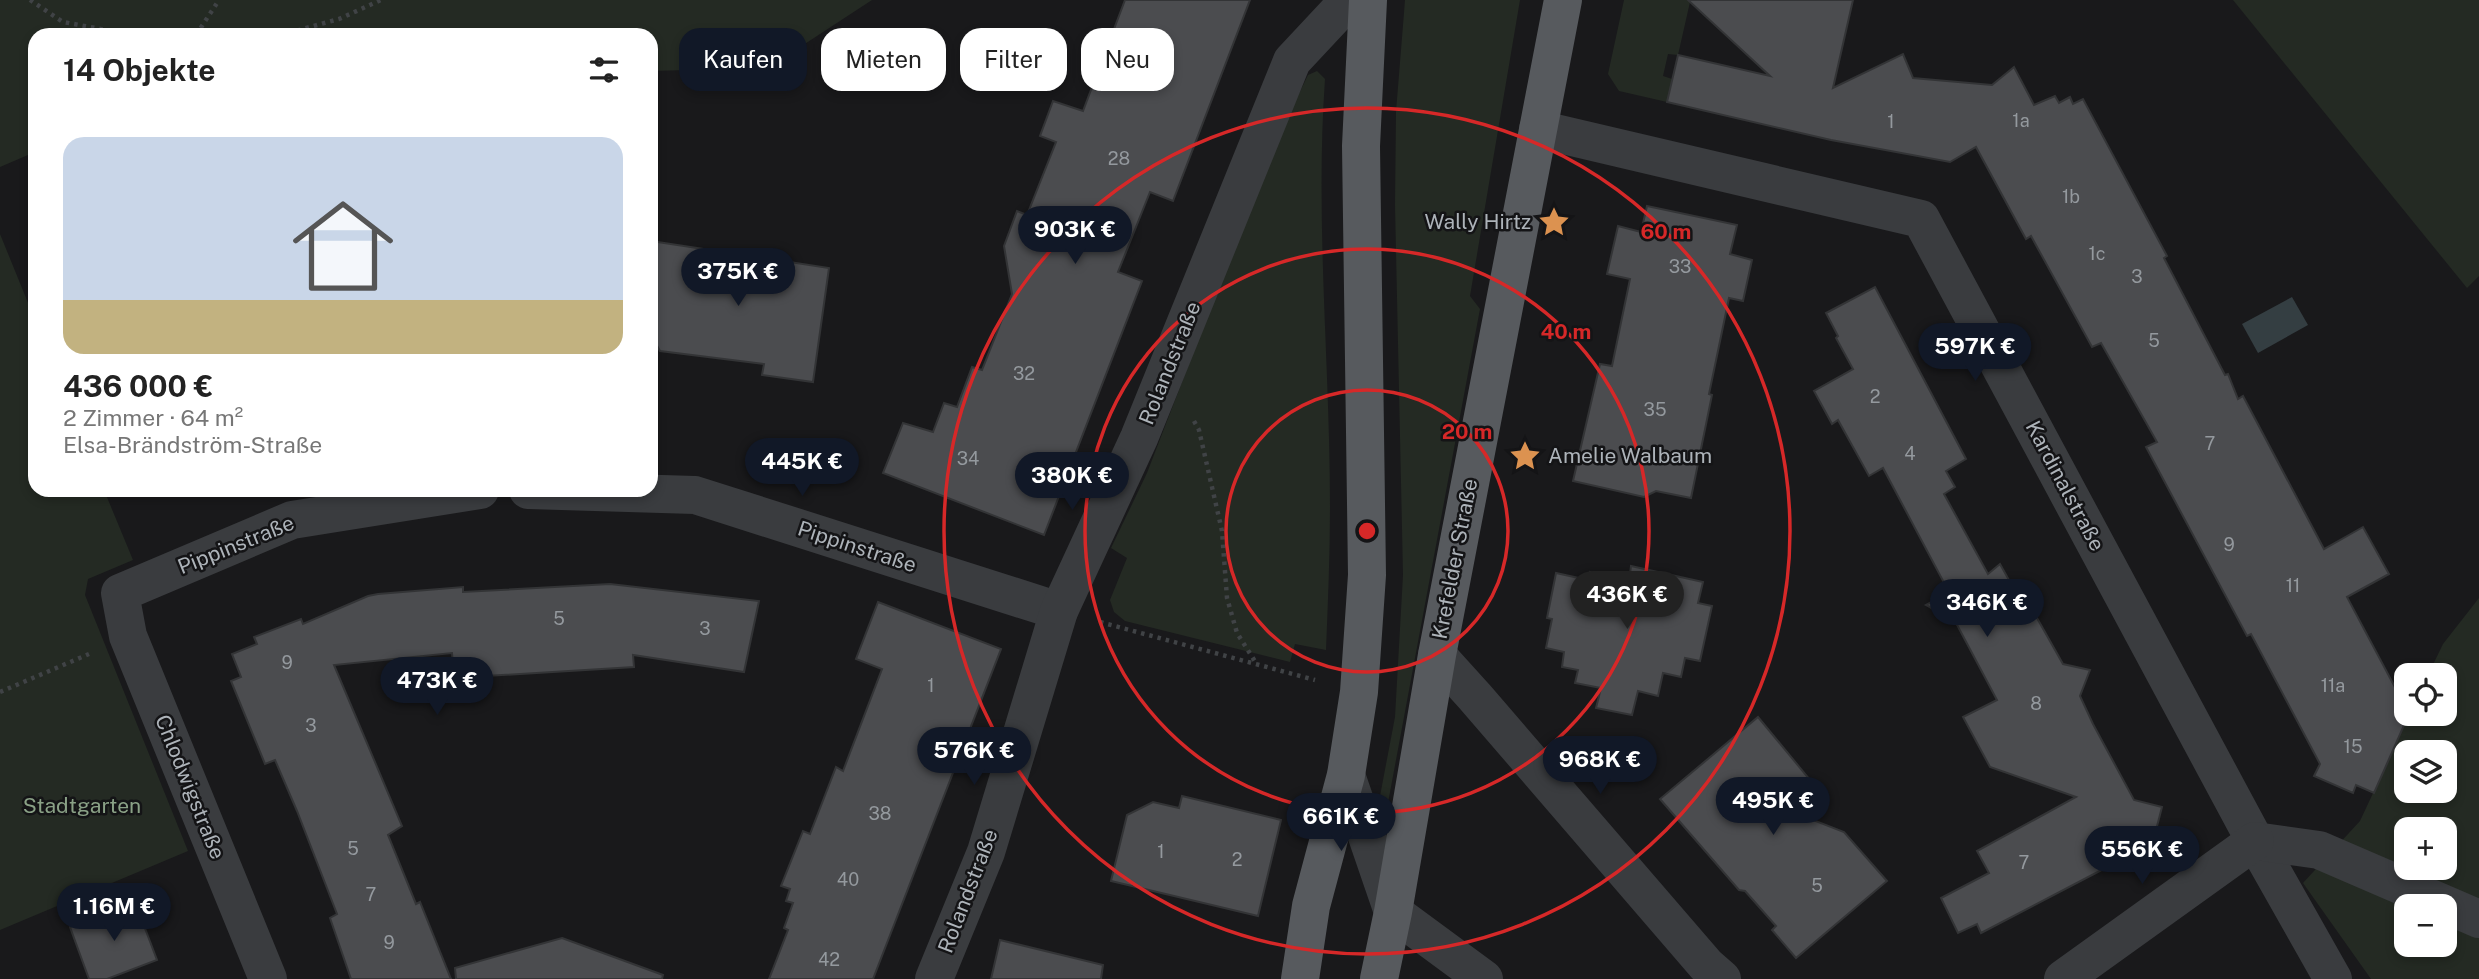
<!DOCTYPE html>
<html lang="de">
<meta charset="utf-8">
<style>
body{margin:0;font-family:"Public Sans",sans-serif;background:#f6f6f6;color:#222;height:100vh;display:flex;flex-direction:column;font-size:26px;white-space:nowrap}
*{box-sizing:border-box;margin:0}
p{font-size:23px;color:#767676}
.icon{flex:none;width:38px;height:38px;fill:none;stroke:currentColor;stroke-width:2;stroke-linecap:round;stroke-linejoin:round}
.map{position:relative;flex:1;overflow:hidden}
.side{position:absolute;left:28px;top:28px;width:630px;height:469px;display:flex;flex-direction:column;background:#fff;border-radius:21px;box-shadow:0 4px 10px #0003}
.side>*{flex:none}
.banner{position:absolute;left:679px;top:28px;width:665px;height:63px;display:flex;gap:14px}
.fabs{position:absolute;left:2394px;top:663px;display:grid;gap:14px}
.fabs a{display:grid;place-items:center;width:63px;height:63px;border-radius:14px;background:#fff;box-shadow:0 4px 10px #0003;font-size:35px}
.price{position:absolute;translate:-50% -60px;padding:0 16px;border-radius:24px;background:#111827;color:#fff;font-size:23px;line-height:46px;filter:drop-shadow(0 2px 4px #0008)}
.price::after{content:'';position:absolute;left:50%;top:42px;width:21px;height:16px;margin-left:-10px;background:inherit;clip-path:polygon(0 0,100% 0,50% 100%)}
.price.active{background:#222;color:#fff}
ul{padding:0;list-style:none}
li{display:grid;align-content:center;gap:14px;height:371px;padding:0 35px}
li+li{border-top:2px solid #e0e0e0}
li span{display:grid;place-items:center;height:217px;border-radius:21px;color:#555}
li>.icon{margin-inline-start:auto}
span .icon{width:126px;height:126px;fill:#fffc;stroke-width:1}
li b{font-size:30px}
h2{display:flex;justify-content:space-between;align-items:center;height:84px;padding:0 35px;font-size:30px}
.pill{padding:0 24px;border-radius:21px;background:#fff;box-shadow:0 4px 10px #0003;font-size:24px;line-height:63px}
.pill.active{background:#111827;color:#fff}
.map>svg:first-child{display:block}
.green{fill:#242a23;fill-rule:evenodd}
.water{fill:#343e42}
.building{fill:#4b4c4f;stroke:#333436;stroke-width:2}
.lines{fill:none;stroke-linecap:round;stroke-linejoin:round}
.path{stroke:#404346;stroke-width:4.5;stroke-dasharray:3.5 5;stroke-linecap:butt}
.minor{stroke:#3a3c3f;stroke-width:38}
.major{stroke:#575a5e;stroke-width:38}
.ring{fill:none;stroke:#d62828;stroke-width:3.5}
.labels{text-anchor:middle;stroke-width:5;stroke-linejoin:round;paint-order:stroke}
.number-label{font-size:18px;fill:#94999e}
.poi-label{font-size:21px;fill:#adb3b9;stroke:#141416;text-anchor:end}
.street-label{font-size:21px;fill:#adb3b9;stroke:#141416}
.park-label{font-size:21px;fill:#8aa186;stroke:#141416}
.centre{fill:#d62828;stroke:#141416;stroke-width:3.5}
.ring-label{font-size:21px;text-anchor:middle;font-weight:bold;fill:#d62828;stroke:#141416;stroke-width:5;stroke-linejoin:round;paint-order:stroke}
</style>
<div class="map">
<svg width="2479" height="979" viewBox="0 0 2479 979">
<rect width="100%" height="100%" fill="#19191b"/>
<g class="green">
<path d="M 0,0 L 872,0 L 768,68 L 651,71 L 651,35 L 35,35 L 35,152 L 0,167 Z"/>
<path d="M 1405,0 L 1520,0 L 1470,296 L 1480,309 L 1385,819 L 1380,821 L 1376,817 L 1395,717 L 1403,575 L 1395,205 L 1396,112 Z"/>
<path d="M 1624,0 L 1688,0 L 1690,2 L 1678,55 L 1668,54 L 1663,76 L 1672,79 L 1667,102 L 1619,91 L 1608,74 Z"/>
<path d="M 2233,0 L 2479,0 L 2479,276 L 2467,288 Z"/>
<path d="M 1317,71 L 1325,79 C 1315,222 1330,364 1330,506 C 1330,554 1328,602 1326,650 L 1295,644 L 1290,662 L 1125,621 L 1114,612 L 1110,600 L 1127,558 L 1111,548 L 1147,473 L 1271,151 L 1308,75 Z"/>
<path d="M 0,234 L 35,320 L 35,490 L 104,490 L 133,560 L 88,579 L 85,595 L 188,851 L 0,930 Z"/>
<path d="M 2479,598 L 2479,979 L 2371,979 L 2303,883 L 2360,821 L 2410,714 L 2445,714 L 2445,676 L 2428,675 L 2443,644 ZM 2406,752 L 2445,752 L 2445,791 L 2406,791 ZM 2406,830 L 2445,830 L 2445,868 L 2406,868 ZM 2406,906 L 2445,906 L 2445,945 L 2406,945 Z"/>
</g>
<path class="water" d="M 2292,297 L 2308,325 L 2258,353 L 2242,324 Z"/>
<g class="building">
<path d="M 1125,0 L 1250,0 L 1173,201 L 1150,192 L 1118,272 L 1142,281 L 1044,535 L 883,473 L 903,423 L 933,432 L 944,403 L 957,407 L 972,367 L 982,370 L 1012,294 L 1004,246 L 1017,211 L 1027,215 L 1056,142 L 1040,136 L 1053,101 L 1083,111 Z"/>
<path d="M 1688,0 L 1853,0 L 1833,88 L 1903,54 L 1913,78 L 1992,85 L 2014,67 L 2034,105 L 2055,96 L 2059,103 L 2070,97 L 2073,104 L 2083,99 L 2167,256 L 2164,258 L 2225,375 L 2228,374 L 2238,399 L 2243,396 L 2324,549 L 2363,527 L 2389,574 L 2347,597 L 2406,708 L 2406,714 L 2409,714 L 2374,793 L 2356,785 L 2353,793 L 2314,776 L 2320,764 L 2251,634 L 2247,636 L 2146,447 L 2157,442 L 2101,343 L 2092,347 L 2031,236 L 2026,239 L 1976,147 L 1950,162 L 1831,140 L 1667,102 L 1678,55 L 1770,76 Z"/>
<path d="M 1647,206 L 1737,225 L 1730,254 L 1752,260 L 1743,301 L 1729,298 L 1709,394 L 1712,395 L 1691,498 L 1656,491 L 1644,497 L 1573,481 L 1600,364 L 1612,366 L 1630,279 L 1607,274 L 1618,226 L 1641,232 Z"/>
<path d="M 651,241 L 829,268 L 813,382 L 762,375 L 764,364 L 660,351 L 651,335 Z"/>
<path d="M 1875,287 L 1966,459 L 1946,471 L 1955,487 L 1944,494 L 1988,574 L 2000,564 L 2028,614 L 2033,611 L 2063,664 L 2090,670 L 2080,696 L 2093,724 L 2134,800 L 2162,807 L 2155,834 L 2112,858 L 2115,863 L 1981,933 L 1977,924 L 1958,933 L 1941,898 L 1989,873 L 1977,851 L 2076,797 L 1990,767 L 1963,717 L 1997,700 L 1955,621 L 1926,605 L 1949,592 L 1883,468 L 1869,476 L 1838,420 L 1832,424 L 1814,391 L 1853,369 L 1836,338 L 1838,336 L 1826,313 Z"/>
<path d="M 1631,566 L 1703,582 L 1698,603 L 1712,606 L 1700,661 L 1685,658 L 1681,677 L 1663,673 L 1658,696 L 1638,691 L 1632,715 L 1596,708 L 1601,688 L 1575,683 L 1578,670 L 1562,667 L 1564,652 L 1546,648 L 1552,619 L 1547,618 L 1556,573 L 1588,580 L 1590,572 L 1629,581 Z"/>
<path d="M 610,584 L 759,601 L 744,672 L 633,655 L 634,667 L 454,678 L 452,653 L 334,665 L 402,826 L 388,835 L 416,904 L 420,902 L 451,979 L 351,979 L 330,918 L 337,914 L 297,811 L 275,760 L 265,764 L 231,681 L 241,677 L 232,654 L 257,644 L 254,637 L 301,619 L 303,624 L 368,596 L 378,594 L 463,587 L 463,592 Z"/>
<path d="M 878,602 L 1001,649 L 873,979 L 769,979 L 788,930 L 784,928 L 793,903 L 786,901 L 790,889 L 781,886 L 803,831 L 810,834 L 836,767 L 843,771 L 882,669 L 856,659 Z"/>
<path d="M 1758,717 L 1820,792 L 1795,813 L 1844,832 L 1887,881 L 1796,958 L 1772,930 L 1776,926 L 1745,891 L 1739,890 L 1660,799 Z"/>
<path d="M 1182,796 L 1281,820 L 1258,916 L 1111,881 L 1127,815 L 1153,802 L 1179,808 Z"/>
<path d="M 135,902 L 157,960 L 107,979 L 89,979 L 70,927 Z"/>
<path d="M 562,938 L 663,975 L 662,979 L 456,979 L 455,968 Z"/>
<path d="M 1000,940 L 1103,965 L 1101,979 L 991,979 Z"/>
</g>
<g class="lines">
<g class="path">
<path d="M 30,0 L 63,22 L 133,35"/>
<path d="M 196,35 L 219,0"/>
<path d="M 281,35 L 339,19 L 381,0"/>
<path d="M 1194,421 L 1199,430 L 1222,531 L 1227,598 L 1237,633 L 1256,663"/>
<path d="M 1100,622 L 1315,680"/>
<path d="M 0,692 L 89,654"/>
</g>
<g class="minor">
<path d="M 1538,129 L 1921,219 L 2255,841 L 2333,979"/>
<path d="M 528,490 L 695,495 L 1059,611"/>
<path d="M 1437,655 L 1475,697 L 1706,965 L 1722,979"/>
<path d="M 1346,775 L 1393,912 L 1484,979"/>
<path d="M 2255,841 L 2319,850 L 2479,919"/>
<path d="M 268,979 L 128,636 L 120,593 L 292,520 L 480,490"/>
<path d="M 934,979 L 986,852 L 1059,611 L 1139,438 L 1292,61 L 1349,0"/>
<path d="M 2063,979 L 2255,841"/>
</g>
<g class="major">
<path d="M 1300,979 L 1311,906 L 1346,775 L 1359,692 L 1367,575 L 1361,146 L 1368,0"/>
<path d="M 1379,979 L 1393,912 L 1437,655 L 1563,0"/>
</g>
</g>
<g class="ring">
<circle cx="1367" cy="531" r="141"/>
<circle cx="1367" cy="531" r="282"/>
<circle cx="1367" cy="531" r="423"/>
</g>
<defs>
<symbol id="sight-bare" viewBox="-9 -9 18 18"><path d="M0-6L1.8-2.2L6-1.7L2.9 1.2L3.7 5.4L0 3.3L-3.7 5.4L-2.9 1.2L-6-1.7L-1.8-2.2Z" fill="#dc9250" stroke="#141416" stroke-width="2.5" paint-order="stroke"/></symbol>
</defs>
<g fill-rule="evenodd">
<use href="#sight-bare" x="1532" y="200" width="44" height="44"/>
<use href="#sight-bare" x="1503" y="434" width="44" height="44"/>
</g>
<g class="labels">
<g class="number-label">
<text x="2021" y="127">1a</text>
<text x="1891" y="128">1</text>
<text x="1119" y="165">28</text>
<text x="2071" y="203">1b</text>
<text x="2097" y="260">1c</text>
<text x="1680" y="273">33</text>
<text x="2137" y="283">3</text>
<text x="2154" y="347">5</text>
<text x="1024" y="380">32</text>
<text x="1875" y="403">2</text>
<text x="1655" y="416">35</text>
<text x="2210" y="450">7</text>
<text x="1910" y="460">4</text>
<text x="968" y="465">34</text>
<text x="2229" y="551">9</text>
<text x="2293" y="592">11</text>
<text x="559" y="625">5</text>
<text x="705" y="635">3</text>
<text x="287" y="669">9</text>
<text x="931" y="692">1</text>
<text x="2333" y="692">11a</text>
<text x="2036" y="710">8</text>
<text x="311" y="732">3</text>
<text x="2353" y="753">15</text>
<text x="880" y="820">38</text>
<text x="353" y="855">5</text>
<text x="1161" y="858">1</text>
<text x="1237" y="866">2</text>
<text x="2024" y="869">7</text>
<text x="848" y="886">40</text>
<text x="1817" y="892">5</text>
<text x="371" y="901">7</text>
<text x="389" y="949">9</text>
<text x="829" y="966">42</text>
</g>
<g class="poi-label">
<text x="1531" y="229">Wally Hirtz</text>
<text x="1548" y="463" text-anchor="start">Amelie Walbaum</text>
</g>
<g class="street-label">
<text transform="translate(1170 363) rotate(-68)" y="7">Rolandstraße</text>
<text transform="translate(2065 486) rotate(62)" y="7">Kardinalstraße</text>
<text transform="translate(236 545) rotate(-22)" y="7">Pippinstraße</text>
<text transform="translate(857 547) rotate(18)" y="7">Pippinstraße</text>
<text transform="translate(1455 559) rotate(-79)" y="7">Krefelder Straße</text>
<text transform="translate(190 787) rotate(68)" y="7">Chlodwigstraße</text>
<text transform="translate(968 891) rotate(-69)" y="7">Rolandstraße</text>
</g>
<g class="park-label">
<text x="82" y="813">Stadtgarten</text>
</g>
</g>
<circle cx="1367" cy="531" r="10" class="centre"/>
<g class="ring-label">
<text x="1666" y="239">60 m</text>
<text x="1566" y="339">40 m</text>
<text x="1467" y="439">20 m</text>
</g>
</svg>
<div class="fabs">
<a><svg class="icon" aria-label="locate" viewBox="0 0 24 24"><circle cx="12" cy="12" r="6"/><path d="M12 2v4M12 18v4M2 12h4M18 12h4"/></svg></a>
<a><svg class="icon" aria-label="layers" viewBox="0 0 24 24"><path d="M12 4l9 5-9 5-9-5zM3 14l9 5 9-5"/></svg></a>
<a>+</a>
<a>−</a>
</div>
<b class="price" style="left:1075px;top:266px">903K €</b>
<b class="price" style="left:738px;top:308px">375K €</b>
<b class="price" style="left:1975px;top:383px">597K €</b>
<b class="price" style="left:802px;top:498px">445K €</b>
<b class="price" style="left:1072px;top:512px">380K €</b>
<b class="price active" style="left:1627px;top:631px">436K €</b>
<b class="price" style="left:1987px;top:639px">346K €</b>
<b class="price" style="left:437px;top:717px">473K €</b>
<b class="price" style="left:974px;top:787px">576K €</b>
<b class="price" style="left:1600px;top:796px">968K €</b>
<b class="price" style="left:1773px;top:837px">495K €</b>
<b class="price" style="left:1341px;top:853px">661K €</b>
<b class="price" style="left:2142px;top:886px">556K €</b>
<b class="price" style="left:114px;top:943px">1.16M €</b>
<div class="banner">
<a class="pill active">Kaufen</a>
<a class="pill">Mieten</a>
<a class="pill">Filter</a>
<a class="pill">Neu</a>
</div>
<section class="side">
<h2>14 Objekte<svg class="icon" aria-label="filters" viewBox="0 0 24 24"><path d="M4 7h16M4 17h16"/><circle cx="9" cy="7" r="2"/><circle cx="15" cy="17" r="2"/></svg></h2>
<ul>
<li><span style="background:linear-gradient(#c9d6e8 75%,#c2b280 0)"><svg class="icon" aria-label="home" viewBox="0 0 24 24"><path d="M3 11l9-7 9 7M6 9v11h12V9"/></svg></span><div><b>436 000 €</b><p>2 Zimmer · 64 m²</p><p>Elsa-Brändström-Straße</p></div></li>
</ul>
</section>
</div>
